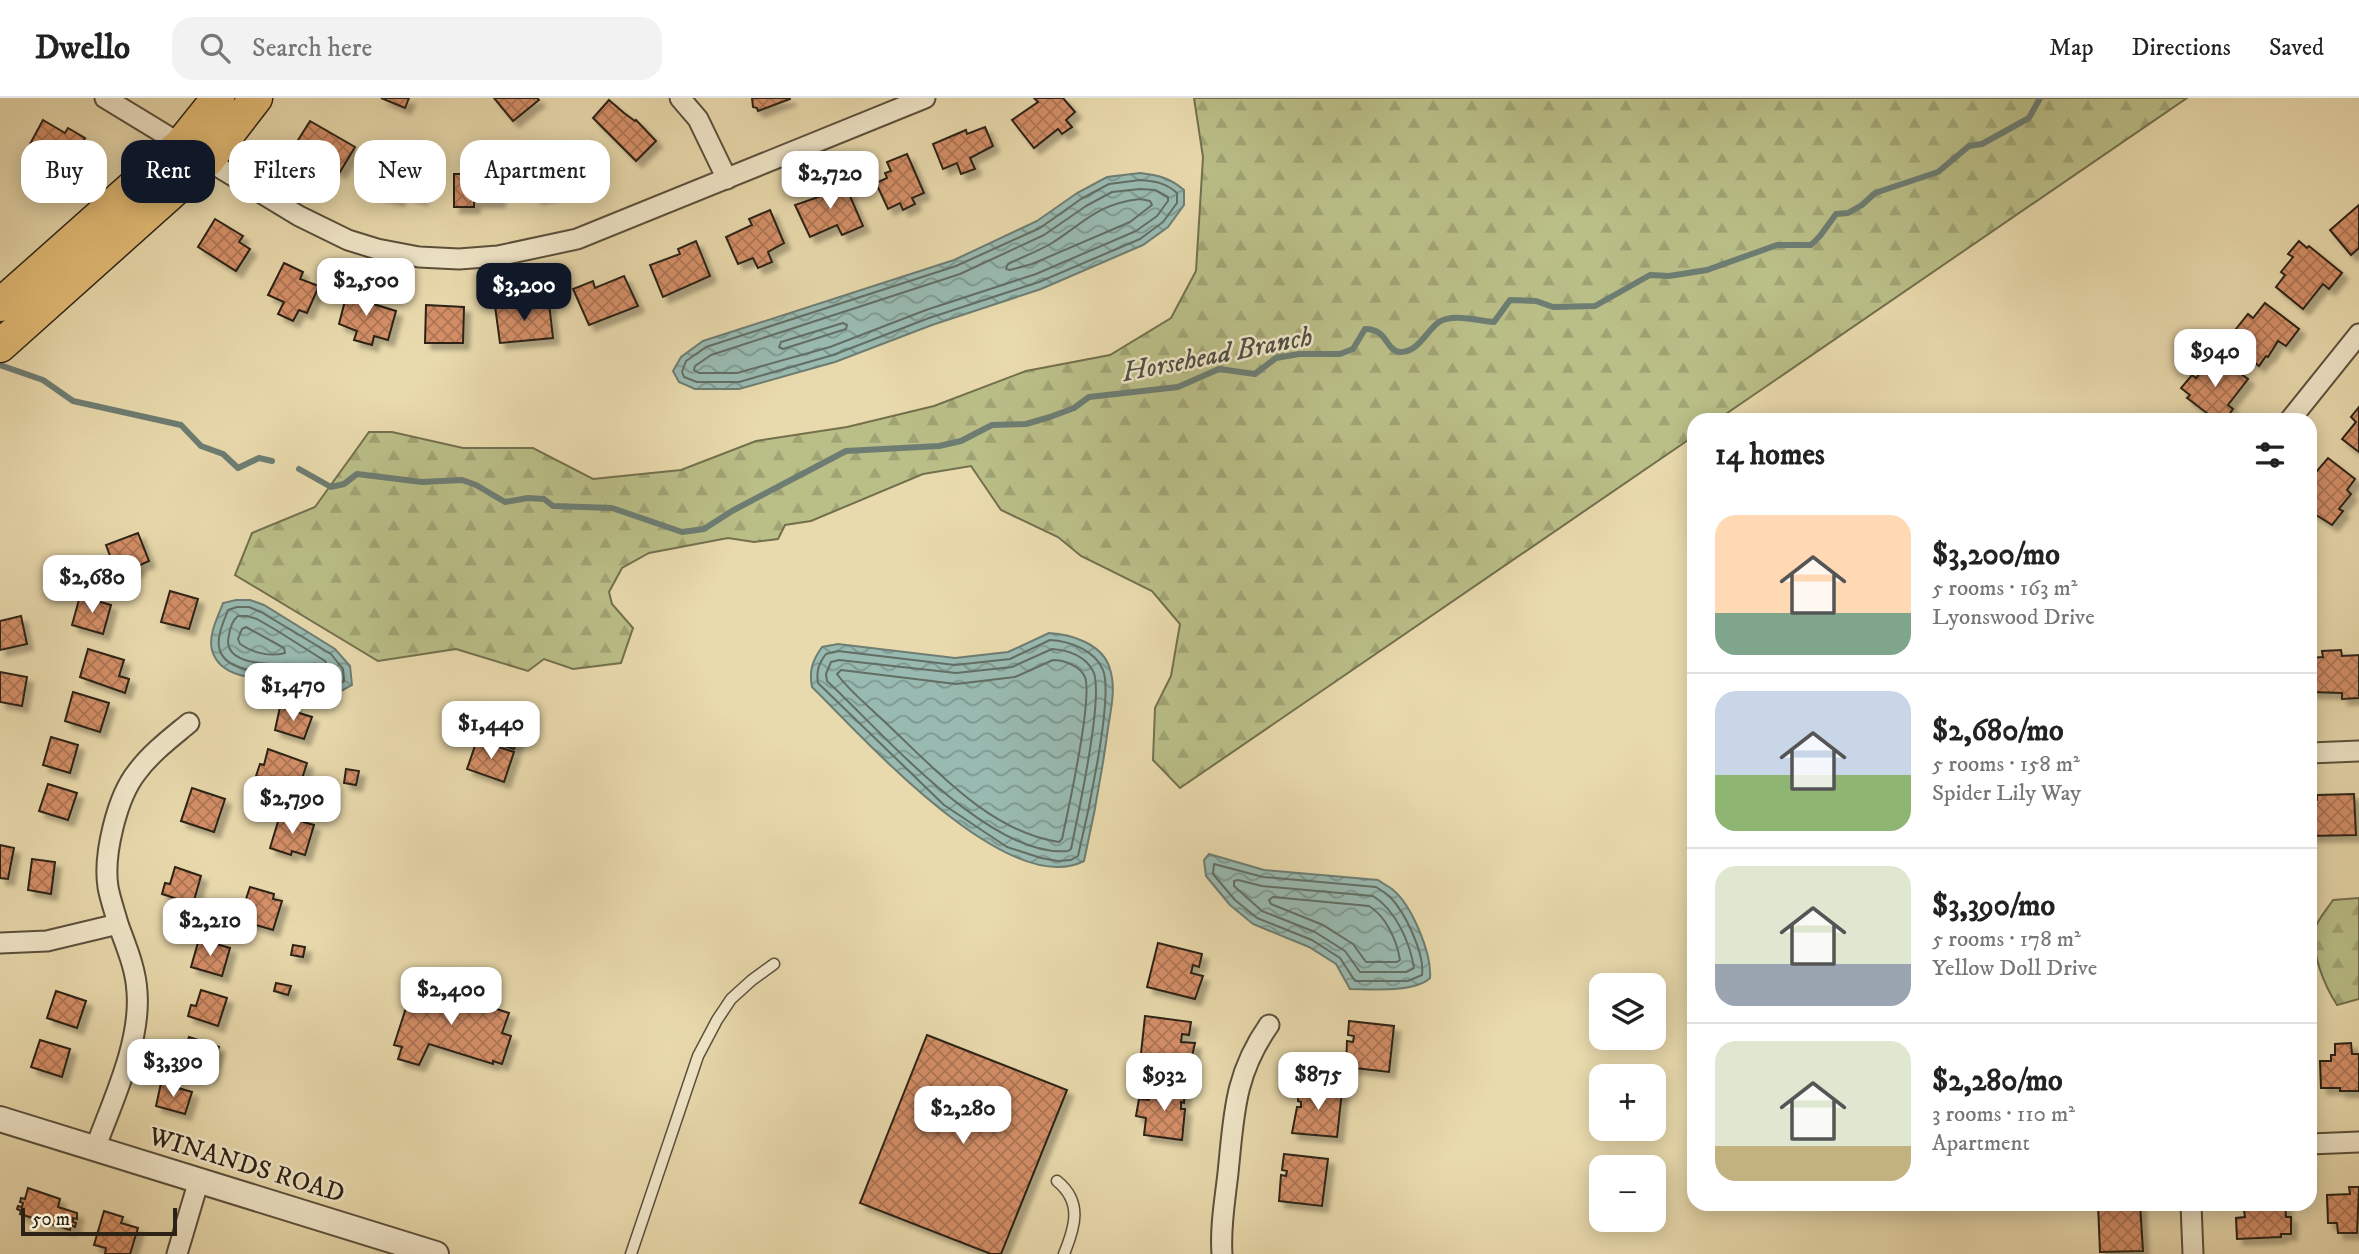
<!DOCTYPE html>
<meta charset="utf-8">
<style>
body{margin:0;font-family:"IM FELL DW Pica",serif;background:#f2f2f2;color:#222;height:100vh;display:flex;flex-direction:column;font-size:26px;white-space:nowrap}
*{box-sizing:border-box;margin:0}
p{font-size:23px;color:#767676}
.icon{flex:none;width:38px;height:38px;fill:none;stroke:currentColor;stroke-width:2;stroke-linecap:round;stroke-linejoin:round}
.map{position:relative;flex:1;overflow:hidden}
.sheet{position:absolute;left:1687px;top:315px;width:630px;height:798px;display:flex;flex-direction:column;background:#fff;border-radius:21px;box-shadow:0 4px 18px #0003}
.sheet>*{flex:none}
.top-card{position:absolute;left:21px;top:42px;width:665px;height:63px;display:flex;gap:14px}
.fabs{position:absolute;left:1589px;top:875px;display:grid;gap:14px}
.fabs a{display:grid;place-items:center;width:77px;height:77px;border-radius:14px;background:#fff;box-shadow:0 4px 18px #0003;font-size:35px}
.scale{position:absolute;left:21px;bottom:18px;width:156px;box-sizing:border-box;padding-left:7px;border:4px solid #2c2216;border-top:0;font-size:19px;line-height:24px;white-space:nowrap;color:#2c2216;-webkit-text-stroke:5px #f1e7ca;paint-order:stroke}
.price{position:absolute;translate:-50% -60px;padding:0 16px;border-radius:14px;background:#fff;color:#222;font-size:23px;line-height:46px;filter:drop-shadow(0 2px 4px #0008)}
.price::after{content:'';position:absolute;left:50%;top:42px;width:21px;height:16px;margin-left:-10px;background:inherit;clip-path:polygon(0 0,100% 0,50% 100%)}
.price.current{background:#111827;color:#fff}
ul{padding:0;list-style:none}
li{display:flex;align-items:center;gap:21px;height:175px;padding:0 28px}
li+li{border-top:2px solid #e0e0e0}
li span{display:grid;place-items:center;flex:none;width:196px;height:140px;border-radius:21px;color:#555}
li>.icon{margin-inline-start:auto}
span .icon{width:84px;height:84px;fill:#fffc;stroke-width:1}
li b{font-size:30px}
h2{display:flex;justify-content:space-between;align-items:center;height:84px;padding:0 28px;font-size:30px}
.pill{padding:0 24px;border-radius:21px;background:#fff;box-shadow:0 4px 18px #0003;font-size:24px;line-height:63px}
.pill.current{background:#111827;color:#fff}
header{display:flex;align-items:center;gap:42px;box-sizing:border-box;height:98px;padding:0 35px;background:#fff;border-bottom:2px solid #e0e0e0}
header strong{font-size:33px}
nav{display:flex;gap:38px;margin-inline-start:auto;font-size:24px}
.search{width:490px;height:63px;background:#f2f2f2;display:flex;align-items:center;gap:18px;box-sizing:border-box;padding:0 24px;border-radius:21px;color:#767676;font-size:26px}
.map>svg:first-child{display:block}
.forest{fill:url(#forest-firs);stroke:#73704e;stroke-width:2}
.water{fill:url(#water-waves);stroke:#6d7d73;stroke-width:2}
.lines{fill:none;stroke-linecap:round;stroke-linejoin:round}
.shore{stroke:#626e64;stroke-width:2}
.stream{stroke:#6d7d73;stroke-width:6}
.building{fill:url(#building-cross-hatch);stroke:#2c2216;stroke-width:2;filter:url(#shadow)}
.service-casing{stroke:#5b503c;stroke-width:13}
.minor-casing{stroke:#5b503c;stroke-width:23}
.tertiary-casing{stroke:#5b503c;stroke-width:28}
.primary-casing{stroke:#2c2216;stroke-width:35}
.service{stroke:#f1e7ca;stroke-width:10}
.minor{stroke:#f1e7ca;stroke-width:19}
.tertiary{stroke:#f1e7ca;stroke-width:24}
.primary{stroke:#e4bd76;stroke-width:32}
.labels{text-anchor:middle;stroke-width:5;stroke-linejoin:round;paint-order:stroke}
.street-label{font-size:26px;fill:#2c2216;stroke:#f1e7ca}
.water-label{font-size:28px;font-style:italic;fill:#4d5044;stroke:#f1e7ca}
</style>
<header>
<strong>Dwello</strong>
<div class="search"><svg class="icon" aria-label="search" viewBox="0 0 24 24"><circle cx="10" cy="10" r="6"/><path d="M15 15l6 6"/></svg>Search here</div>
<nav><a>Map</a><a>Directions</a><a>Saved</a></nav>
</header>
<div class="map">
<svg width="2359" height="1156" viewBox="0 0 2359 1156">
<defs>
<pattern id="forest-firs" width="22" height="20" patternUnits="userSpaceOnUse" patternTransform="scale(1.75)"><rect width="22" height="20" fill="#babe87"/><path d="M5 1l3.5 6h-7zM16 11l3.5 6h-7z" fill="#a0a374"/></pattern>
<pattern id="water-waves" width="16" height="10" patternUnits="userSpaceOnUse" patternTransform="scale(1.75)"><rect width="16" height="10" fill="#99bab1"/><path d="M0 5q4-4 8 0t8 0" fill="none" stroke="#7d978f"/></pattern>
<pattern id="building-cross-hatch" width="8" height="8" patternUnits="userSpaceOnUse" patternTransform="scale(1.75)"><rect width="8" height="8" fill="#d58f67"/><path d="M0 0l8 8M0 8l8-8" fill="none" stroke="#ad7454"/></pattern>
<filter id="shadow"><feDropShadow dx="6" dy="6" stdDeviation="2" flood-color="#0004"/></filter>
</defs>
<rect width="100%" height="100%" fill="#e9daad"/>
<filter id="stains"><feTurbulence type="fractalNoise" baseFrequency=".00286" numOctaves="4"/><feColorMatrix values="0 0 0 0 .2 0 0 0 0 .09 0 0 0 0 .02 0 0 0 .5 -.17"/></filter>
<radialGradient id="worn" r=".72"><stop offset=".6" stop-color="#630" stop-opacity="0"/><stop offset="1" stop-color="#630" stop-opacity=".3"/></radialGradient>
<g class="forest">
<path d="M 1194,0 L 2187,0 L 1717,322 L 1694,322 L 1694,338 L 1180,690 L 1153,662 L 1155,610 L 1171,578 L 1180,526 L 1152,493 L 1081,458 L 1058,439 L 1001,412 L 971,368 L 923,376 L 811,423 L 785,427 L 778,441 L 754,444 L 728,440 L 649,455 L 622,470 L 609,494 L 612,506 L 633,530 L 621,565 L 573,571 L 544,561 L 528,573 L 456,551 L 378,563 L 235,477 L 252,435 L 315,409 L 369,334 L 392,334 L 463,350 L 533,350 L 593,381 L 681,372 L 756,343 L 847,329 L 934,308 L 1026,273 L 1110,257 L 1171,220 L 1196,173 L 1203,59 Z"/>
<path d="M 2359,800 L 2359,901 L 2337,907 C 2324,887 2311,855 2315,831 C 2317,822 2328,810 2333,802 Z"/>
</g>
<g class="water">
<path d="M 1140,75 C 1158,77 1170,80 1184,92 L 1184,107 L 1168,129 L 1143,147 L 1041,191 L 932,227 L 835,264 L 739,291 L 695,291 L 679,284 L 673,273 L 681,259 L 703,243 L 954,162 L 1037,123 L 1077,95 L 1107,79 Z"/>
<path d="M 236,502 L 250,502 L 264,507 L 335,551 L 350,568 L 352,587 L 341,593 C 326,590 312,585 298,583 C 273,580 221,586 212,552 C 208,537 218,519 223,505 Z"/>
<path d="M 1049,535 C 1071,536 1103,546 1110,571 C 1116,590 1111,611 1108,630 C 1102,675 1094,719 1084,763 C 1007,802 863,639 812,589 C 809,573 812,563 822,549 L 838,546 L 955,560 L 1008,554 Z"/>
<path d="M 1209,756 L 1264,772 L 1378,782 C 1382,785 1388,788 1392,791 C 1412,807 1432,856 1430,880 C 1414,895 1371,891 1350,891 L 1336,866 L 1309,849 L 1253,826 L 1230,807 L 1206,778 L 1204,762 Z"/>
</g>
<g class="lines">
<g class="shore">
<path d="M 1140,82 C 1155,83 1166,85 1177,95 L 1177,105 L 1163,124 L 1140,141 L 1039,184 L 929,220 L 833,257 L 739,284 L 697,284 L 684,279 L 682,274 L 686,263 L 706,249 L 956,168 L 1040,130 L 1081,101 L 1109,86 Z"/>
<path d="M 1140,91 L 1155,92 L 1168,99 L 1168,103 L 1157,118 L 1136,133 L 1036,176 L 926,212 L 830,249 L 737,275 L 699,275 L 694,272 L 695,268 L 711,257 L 960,176 L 1044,137 L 1086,108 L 1112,94 Z"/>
<path d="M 1140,101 L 1150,103 L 1152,107 L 1130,124 L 1032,166 L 1010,172 L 1006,171 L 1008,166 C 1022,159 1039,153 1052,145 C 1086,123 1098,106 1140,101 Z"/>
<path d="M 843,225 L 847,227 L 846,231 L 783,251 L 779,249 L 781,244 Z"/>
<path d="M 237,509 L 249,509 L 261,514 L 331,556 L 343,571 L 344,583 L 338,586 C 326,583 314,579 301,577 C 280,573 224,579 219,549 C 217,537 224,523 228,512 Z"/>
<path d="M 238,518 L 247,518 L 257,521 L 276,532 L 325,563 L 330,573 L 326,574 C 317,572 308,569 299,568 C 280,565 220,571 229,537 C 230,530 233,522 238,518 Z"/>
<path d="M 246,529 L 284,550 L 285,555 C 270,559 253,555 240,546 L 238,541 L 242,531 Z"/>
<path d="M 1050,542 C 1069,543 1095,552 1103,572 C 1114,599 1086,725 1078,758 L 1071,762 L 1058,763 L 1041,760 L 1007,749 L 944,707 L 818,585 C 816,573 819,565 826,556 L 838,553 L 955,567 L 1010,561 Z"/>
<path d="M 1052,551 C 1068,552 1085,558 1093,573 C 1105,595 1077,721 1071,751 L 1068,753 C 990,761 881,633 827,583 L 826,576 L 831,564 L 839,562 L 956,575 L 1012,569 Z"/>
<path d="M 1053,562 C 1064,562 1080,568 1085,579 C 1093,601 1068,713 1062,741 L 1059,744 C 990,734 935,671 887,626 C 871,610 850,594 837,576 L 841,572 L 956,586 L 1015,579 Z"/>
<path d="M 1214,766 L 1263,779 L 1376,789 C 1381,792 1386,795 1390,799 C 1405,814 1425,856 1422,877 L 1408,883 L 1355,883 L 1340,860 L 1312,842 L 1257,820 L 1235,802 L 1213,776 Z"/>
<path d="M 1238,782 L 1262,788 L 1373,798 C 1396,812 1410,845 1414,870 L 1406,874 L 1360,874 L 1345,853 L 1315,834 L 1262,813 L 1234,788 L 1234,783 Z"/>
<path d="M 1273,799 L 1369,808 C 1386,818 1397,843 1400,862 L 1397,864 L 1366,864 L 1353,846 L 1323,827 L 1271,806 L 1269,802 Z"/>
</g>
<g class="stream">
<path d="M 0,267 L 43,282 L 73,303 L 181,327 L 201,348 L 223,356 L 238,370 L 259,360 L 272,363"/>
<path d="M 299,371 L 331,389 L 344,386 L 357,376 L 422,384 L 462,382 L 476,387 L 505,404 L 528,400 L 544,401 L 553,408 L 612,410 L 682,434 L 704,431 L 732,413 L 846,353 L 939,348 L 961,343 L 992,327 L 1026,326 L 1050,319 L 1074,310 L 1089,299 L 1178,289 L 1219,271 L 1255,276 L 1276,260 L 1299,256 L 1340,256 L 1353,251 L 1365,231 C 1389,231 1385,253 1400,254 C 1418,255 1426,233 1439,224 C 1453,215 1479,223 1494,224 L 1510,202 L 1536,203 L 1553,209 L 1595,208 L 1650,177 L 1669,178 L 1707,172 L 1777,147 L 1811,147 L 1820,138 L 1836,116 L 1848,115 L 1862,107 L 1875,95 L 1938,74 L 1969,48 L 1982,46 L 2029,20 L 2040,0"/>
</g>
</g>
<g class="building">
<path d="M 381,0 L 409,0 L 405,10 Z"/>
<path d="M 494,0 L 537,0 L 539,2 L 513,23 Z"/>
<path d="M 752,0 L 790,0 L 790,1 L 758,13 L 757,10 L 753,9 Z"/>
<path d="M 1034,0 L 1063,0 L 1075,14 L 1066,22 L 1072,29 L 1062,36 L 1058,31 L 1034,50 L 1012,22 L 1038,4 Z"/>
<path d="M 609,2 L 624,15 L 635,23 L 636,22 L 656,43 L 636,63 L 593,20 Z"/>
<path d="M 43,22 L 65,35 L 68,30 L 85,40 L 69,68 L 30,46 Z"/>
<path d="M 310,23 L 355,49 L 340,74 L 314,60 L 310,66 L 290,55 Z"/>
<path d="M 985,29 L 993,48 L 970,60 L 975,71 L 961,76 L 957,65 L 943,71 L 933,46 L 966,32 L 967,36 Z"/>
<path d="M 574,47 L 585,81 L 553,89 L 555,95 L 536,100 L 524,64 Z"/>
<path d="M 907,56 L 924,95 L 912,100 L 915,106 L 903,112 L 900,105 L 888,111 L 876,85 L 887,80 L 885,75 L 891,73 L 887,64 Z"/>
<path d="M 387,62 L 428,73 L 421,101 L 400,94 L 398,102 L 377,96 Z"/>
<path d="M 454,76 L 499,76 L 499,103 L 474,103 L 474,109 L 454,109 Z"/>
<path d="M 843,82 L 863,128 L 842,137 L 837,127 L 810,139 L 795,107 L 827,96 L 824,90 Z"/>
<path d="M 2359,107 L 2359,150 L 2351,157 L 2330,132 Z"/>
<path d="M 770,112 L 784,145 L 768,154 L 772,164 L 758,170 L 753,160 L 738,166 L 726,139 L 752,127 L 749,121 Z"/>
<path d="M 215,121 L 243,138 L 239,144 L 250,151 L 236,173 L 198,149 Z"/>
<path d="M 696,143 L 710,178 L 663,199 L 650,167 L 680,156 L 678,151 Z"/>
<path d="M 2299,143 L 2307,150 L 2309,148 L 2342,175 L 2329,191 L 2323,186 L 2303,211 L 2276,189 L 2285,177 L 2281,174 L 2293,159 L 2288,156 Z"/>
<path d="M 284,165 L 303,174 L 300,181 L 319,188 L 307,215 L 299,212 L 293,223 L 278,216 L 284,204 L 268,197 Z"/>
<path d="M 624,178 L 638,208 L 589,227 L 573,191 L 593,183 L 595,190 Z"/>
<path d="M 348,191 L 370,197 L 367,204 L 396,213 L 388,242 L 374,238 L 372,247 L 354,242 L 357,233 L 339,226 Z"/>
<path d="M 517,205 L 518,211 L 549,205 L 553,240 L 500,245 L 495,208 Z"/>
<path d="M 2265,205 L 2299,231 L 2286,248 L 2278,243 L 2268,259 L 2266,258 L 2259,268 L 2231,246 L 2240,234 L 2236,231 L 2248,216 L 2253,220 Z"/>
<path d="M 426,207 L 464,209 L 463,245 L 425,245 Z"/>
<path d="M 2219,260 L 2248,281 L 2228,307 L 2233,311 L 2225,322 L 2216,322 L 2187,300 L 2190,297 L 2181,290 L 2192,277 L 2196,280 L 2207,266 L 2212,270 Z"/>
<path d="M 2359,309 L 2359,354 L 2342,341 L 2356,324 L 2351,319 Z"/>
<path d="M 2328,360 L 2355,381 L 2347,392 L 2351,396 L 2339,411 L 2343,413 L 2332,427 L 2310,413 L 2310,381 Z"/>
<path d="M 138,435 L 149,463 L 138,468 L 139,471 L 118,479 L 106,447 Z"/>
<path d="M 170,493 L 198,501 L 189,531 L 161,524 Z"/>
<path d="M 80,498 L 111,507 L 103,536 L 72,527 Z"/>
<path d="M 21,518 L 27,546 L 0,552 L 0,523 Z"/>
<path d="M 88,551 L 124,562 L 119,578 L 129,581 L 125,595 L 80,579 Z"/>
<path d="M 2341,552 L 2342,558 L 2359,557 L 2359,600 L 2342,601 L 2342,595 L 2310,594 L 2310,560 L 2323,559 L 2322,553 Z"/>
<path d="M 0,574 L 27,579 L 22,608 L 0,604 Z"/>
<path d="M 73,594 L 109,605 L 100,634 L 65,623 Z"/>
<path d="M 280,609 L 312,619 L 304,641 L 275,632 Z"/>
<path d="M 495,635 L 517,642 L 514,651 L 492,644 Z"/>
<path d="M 51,639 L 78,647 L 70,675 L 43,667 Z"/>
<path d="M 477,642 L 514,654 L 504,684 L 467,671 Z"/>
<path d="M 268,651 L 307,665 L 299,690 L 256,678 L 260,666 L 264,667 Z"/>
<path d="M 346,671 L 359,673 L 356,687 L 344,685 Z"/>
<path d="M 48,686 L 77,695 L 68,722 L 39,713 Z"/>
<path d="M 192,690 L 225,701 L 214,734 L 181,723 Z"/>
<path d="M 2354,696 L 2356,737 L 2310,738 L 2310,702 L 2317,702 L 2317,697 Z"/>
<path d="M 280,717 L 314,727 L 305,757 L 292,753 L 291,757 L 270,750 Z"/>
<path d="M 0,747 L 14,750 L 8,781 L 0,780 Z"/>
<path d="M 32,761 L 55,764 L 51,796 L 28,792 Z"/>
<path d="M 175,769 L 201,778 L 193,806 L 162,796 L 165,785 L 170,786 Z"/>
<path d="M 250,789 L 274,796 L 273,801 L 282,803 L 273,832 L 239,822 Z"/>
<path d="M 199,841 L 230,850 L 222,878 L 191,869 Z"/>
<path d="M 1158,845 L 1202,856 L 1199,869 L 1193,867 L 1191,875 L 1203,878 L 1195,901 L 1147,889 Z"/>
<path d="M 293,847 L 305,849 L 303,859 L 291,857 Z"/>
<path d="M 276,885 L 291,888 L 288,897 L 274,893 Z"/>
<path d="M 414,885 L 509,915 L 502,935 L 511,938 L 502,966 L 493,963 L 493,966 L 429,946 L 419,967 L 398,961 L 402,949 L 394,947 Z"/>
<path d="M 201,892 L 227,900 L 218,928 L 188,918 L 191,907 L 196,908 Z"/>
<path d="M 56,893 L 86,903 L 77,930 L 47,920 Z"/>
<path d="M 1145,918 L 1191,924 L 1189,937 L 1182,936 L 1181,944 L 1195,945 L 1189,971 L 1140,965 Z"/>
<path d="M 1349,923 L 1394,928 L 1389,974 L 1346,969 L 1347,943 L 1353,944 L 1354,938 L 1348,937 Z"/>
<path d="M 927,937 L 1067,992 L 1001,1156 L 991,1156 L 860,1105 Z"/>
<path d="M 189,939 L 219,949 L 210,976 L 180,966 Z"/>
<path d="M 40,942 L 70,951 L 62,979 L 31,969 Z"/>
<path d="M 2351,945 L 2352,956 L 2359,956 L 2359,993 L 2340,993 L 2340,990 L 2321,990 L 2320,963 L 2331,963 L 2331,957 L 2335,957 L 2335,946 Z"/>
<path d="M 161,985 L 192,994 L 185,1016 L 156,1008 Z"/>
<path d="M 1299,987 L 1342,993 L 1337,1039 L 1292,1035 L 1297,1009 L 1301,1009 L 1301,1004 L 1298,1003 Z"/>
<path d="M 1156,988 L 1185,992 L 1184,1005 L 1181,1004 L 1181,1011 L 1185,1011 L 1182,1042 L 1144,1037 L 1146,1020 L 1136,1018 L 1139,1001 L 1149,1002 L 1150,999 L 1155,1000 Z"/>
<path d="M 1284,1056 L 1328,1061 L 1322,1108 L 1279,1103 L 1281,1077 L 1286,1078 L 1287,1073 L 1282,1072 Z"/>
<path d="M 2349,1089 L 2359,1089 L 2357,1135 L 2338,1135 L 2337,1125 L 2328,1125 L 2327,1097 L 2350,1096 Z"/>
<path d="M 28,1090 L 60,1101 L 58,1109 L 77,1115 L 77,1121 L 73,1120 L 73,1124 L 76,1125 L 75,1129 L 71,1127 L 70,1132 L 20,1116 L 21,1113 L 17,1111 L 18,1108 L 22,1109 L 23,1105 L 20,1104 L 21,1100 L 25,1101 Z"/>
<path d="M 2098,1106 L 2140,1106 L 2143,1153 L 2100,1154 Z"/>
<path d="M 2243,1106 L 2285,1106 L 2286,1119 L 2291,1119 L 2291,1136 L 2281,1136 L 2281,1139 L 2237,1141 L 2236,1120 L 2245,1119 Z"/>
<path d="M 104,1113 L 123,1119 L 121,1125 L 138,1130 L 130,1156 L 105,1156 L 106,1150 L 94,1147 Z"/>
</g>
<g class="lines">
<defs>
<g id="service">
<path d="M 1057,1083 C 1083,1104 1075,1129 1064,1156"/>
<path d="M 631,1156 L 698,958 L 717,922 L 731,901 L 752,882 L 774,866"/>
</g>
<g id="minor">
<path d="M 105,0 L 299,118 L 348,142 L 377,151 L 419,159 L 459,161 L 498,158 L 577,141 L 925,0"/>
<path d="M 680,0 L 698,21 L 727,81"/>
<path d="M 2290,322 L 2359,236"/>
<path d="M 2310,655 L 2359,653"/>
<path d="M 118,826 C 115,814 110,801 108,789 C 103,757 117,699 137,674 C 151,655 171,640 189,625"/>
<path d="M 0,845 L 47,843 L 118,826 C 126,848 136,871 137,894 C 141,945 112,1004 95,1051"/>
<path d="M 2310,1046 L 2359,1044"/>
<path d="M 2191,1106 L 2193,1156"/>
<path d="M 177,1156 L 199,1082"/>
<path d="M 1222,1156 C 1220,1129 1225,1102 1228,1075 C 1234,1017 1234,977 1269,927"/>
</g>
<path id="tertiary" d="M 0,1021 L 436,1156"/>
<g id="primary">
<path d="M 0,207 L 181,46 L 218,0"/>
<path d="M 0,248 L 209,61 L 256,0"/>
</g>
</defs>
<use href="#service" class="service-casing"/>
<use href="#minor" class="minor-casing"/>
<use href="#tertiary" class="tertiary-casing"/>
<use href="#primary" class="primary-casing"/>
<use href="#service" class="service"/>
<use href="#minor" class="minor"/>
<use href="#tertiary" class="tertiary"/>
<use href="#primary" class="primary"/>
</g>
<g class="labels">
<g class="street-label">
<text transform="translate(247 1066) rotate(17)" y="9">WINANDS ROAD</text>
</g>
<g class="water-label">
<text transform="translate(1217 255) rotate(-11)" y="10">Horsehead Branch</text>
</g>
</g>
<rect width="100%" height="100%" filter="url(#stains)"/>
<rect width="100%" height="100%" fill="url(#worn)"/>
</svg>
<div class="fabs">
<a><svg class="icon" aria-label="layers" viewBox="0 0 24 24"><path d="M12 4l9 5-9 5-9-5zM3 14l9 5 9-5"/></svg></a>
<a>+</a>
<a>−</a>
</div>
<div class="scale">50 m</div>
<b class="price" style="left:830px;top:113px">$2,720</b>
<b class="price" style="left:366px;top:220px">$2,500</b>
<b class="price current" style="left:524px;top:225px">$3,200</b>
<b class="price" style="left:2215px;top:291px">$940</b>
<b class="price" style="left:92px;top:517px">$2,680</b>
<b class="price" style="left:293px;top:625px">$1,470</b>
<b class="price" style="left:491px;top:663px">$1,440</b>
<b class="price" style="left:292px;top:738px">$2,790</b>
<b class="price" style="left:210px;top:860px">$2,210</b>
<b class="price" style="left:451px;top:929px">$2,400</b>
<b class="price" style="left:173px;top:1001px">$3,390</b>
<b class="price" style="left:1318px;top:1014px">$875</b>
<b class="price" style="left:1164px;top:1015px">$932</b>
<b class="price" style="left:963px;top:1048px">$2,280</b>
<div class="top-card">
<a class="pill">Buy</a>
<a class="pill current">Rent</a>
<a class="pill">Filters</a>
<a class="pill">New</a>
<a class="pill">Apartment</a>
</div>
<section class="sheet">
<h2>14 homes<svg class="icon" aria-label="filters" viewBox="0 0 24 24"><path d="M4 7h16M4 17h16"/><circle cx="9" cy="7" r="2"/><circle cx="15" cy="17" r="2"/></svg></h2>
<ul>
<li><span style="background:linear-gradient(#ffd9b3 70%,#7fa58c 0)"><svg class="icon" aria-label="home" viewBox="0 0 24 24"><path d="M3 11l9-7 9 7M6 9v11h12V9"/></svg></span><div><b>$3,200/mo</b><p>5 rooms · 163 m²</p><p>Lyonswood Drive</p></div></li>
<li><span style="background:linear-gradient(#c9d6e8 60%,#8fb573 0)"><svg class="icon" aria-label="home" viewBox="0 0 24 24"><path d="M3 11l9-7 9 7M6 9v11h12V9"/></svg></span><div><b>$2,680/mo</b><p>5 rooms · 158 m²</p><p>Spider Lily Way</p></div></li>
<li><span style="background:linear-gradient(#dfe7d0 70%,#9aa5b1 0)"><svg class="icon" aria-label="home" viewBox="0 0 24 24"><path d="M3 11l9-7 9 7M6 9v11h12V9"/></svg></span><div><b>$3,390/mo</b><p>5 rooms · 178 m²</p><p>Yellow Doll Drive</p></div></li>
<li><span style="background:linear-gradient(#dfe7d0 75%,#c2b280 0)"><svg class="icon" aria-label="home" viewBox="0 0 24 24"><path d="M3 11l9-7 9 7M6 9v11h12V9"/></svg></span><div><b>$2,280/mo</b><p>3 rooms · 110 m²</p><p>Apartment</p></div></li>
</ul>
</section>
</div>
